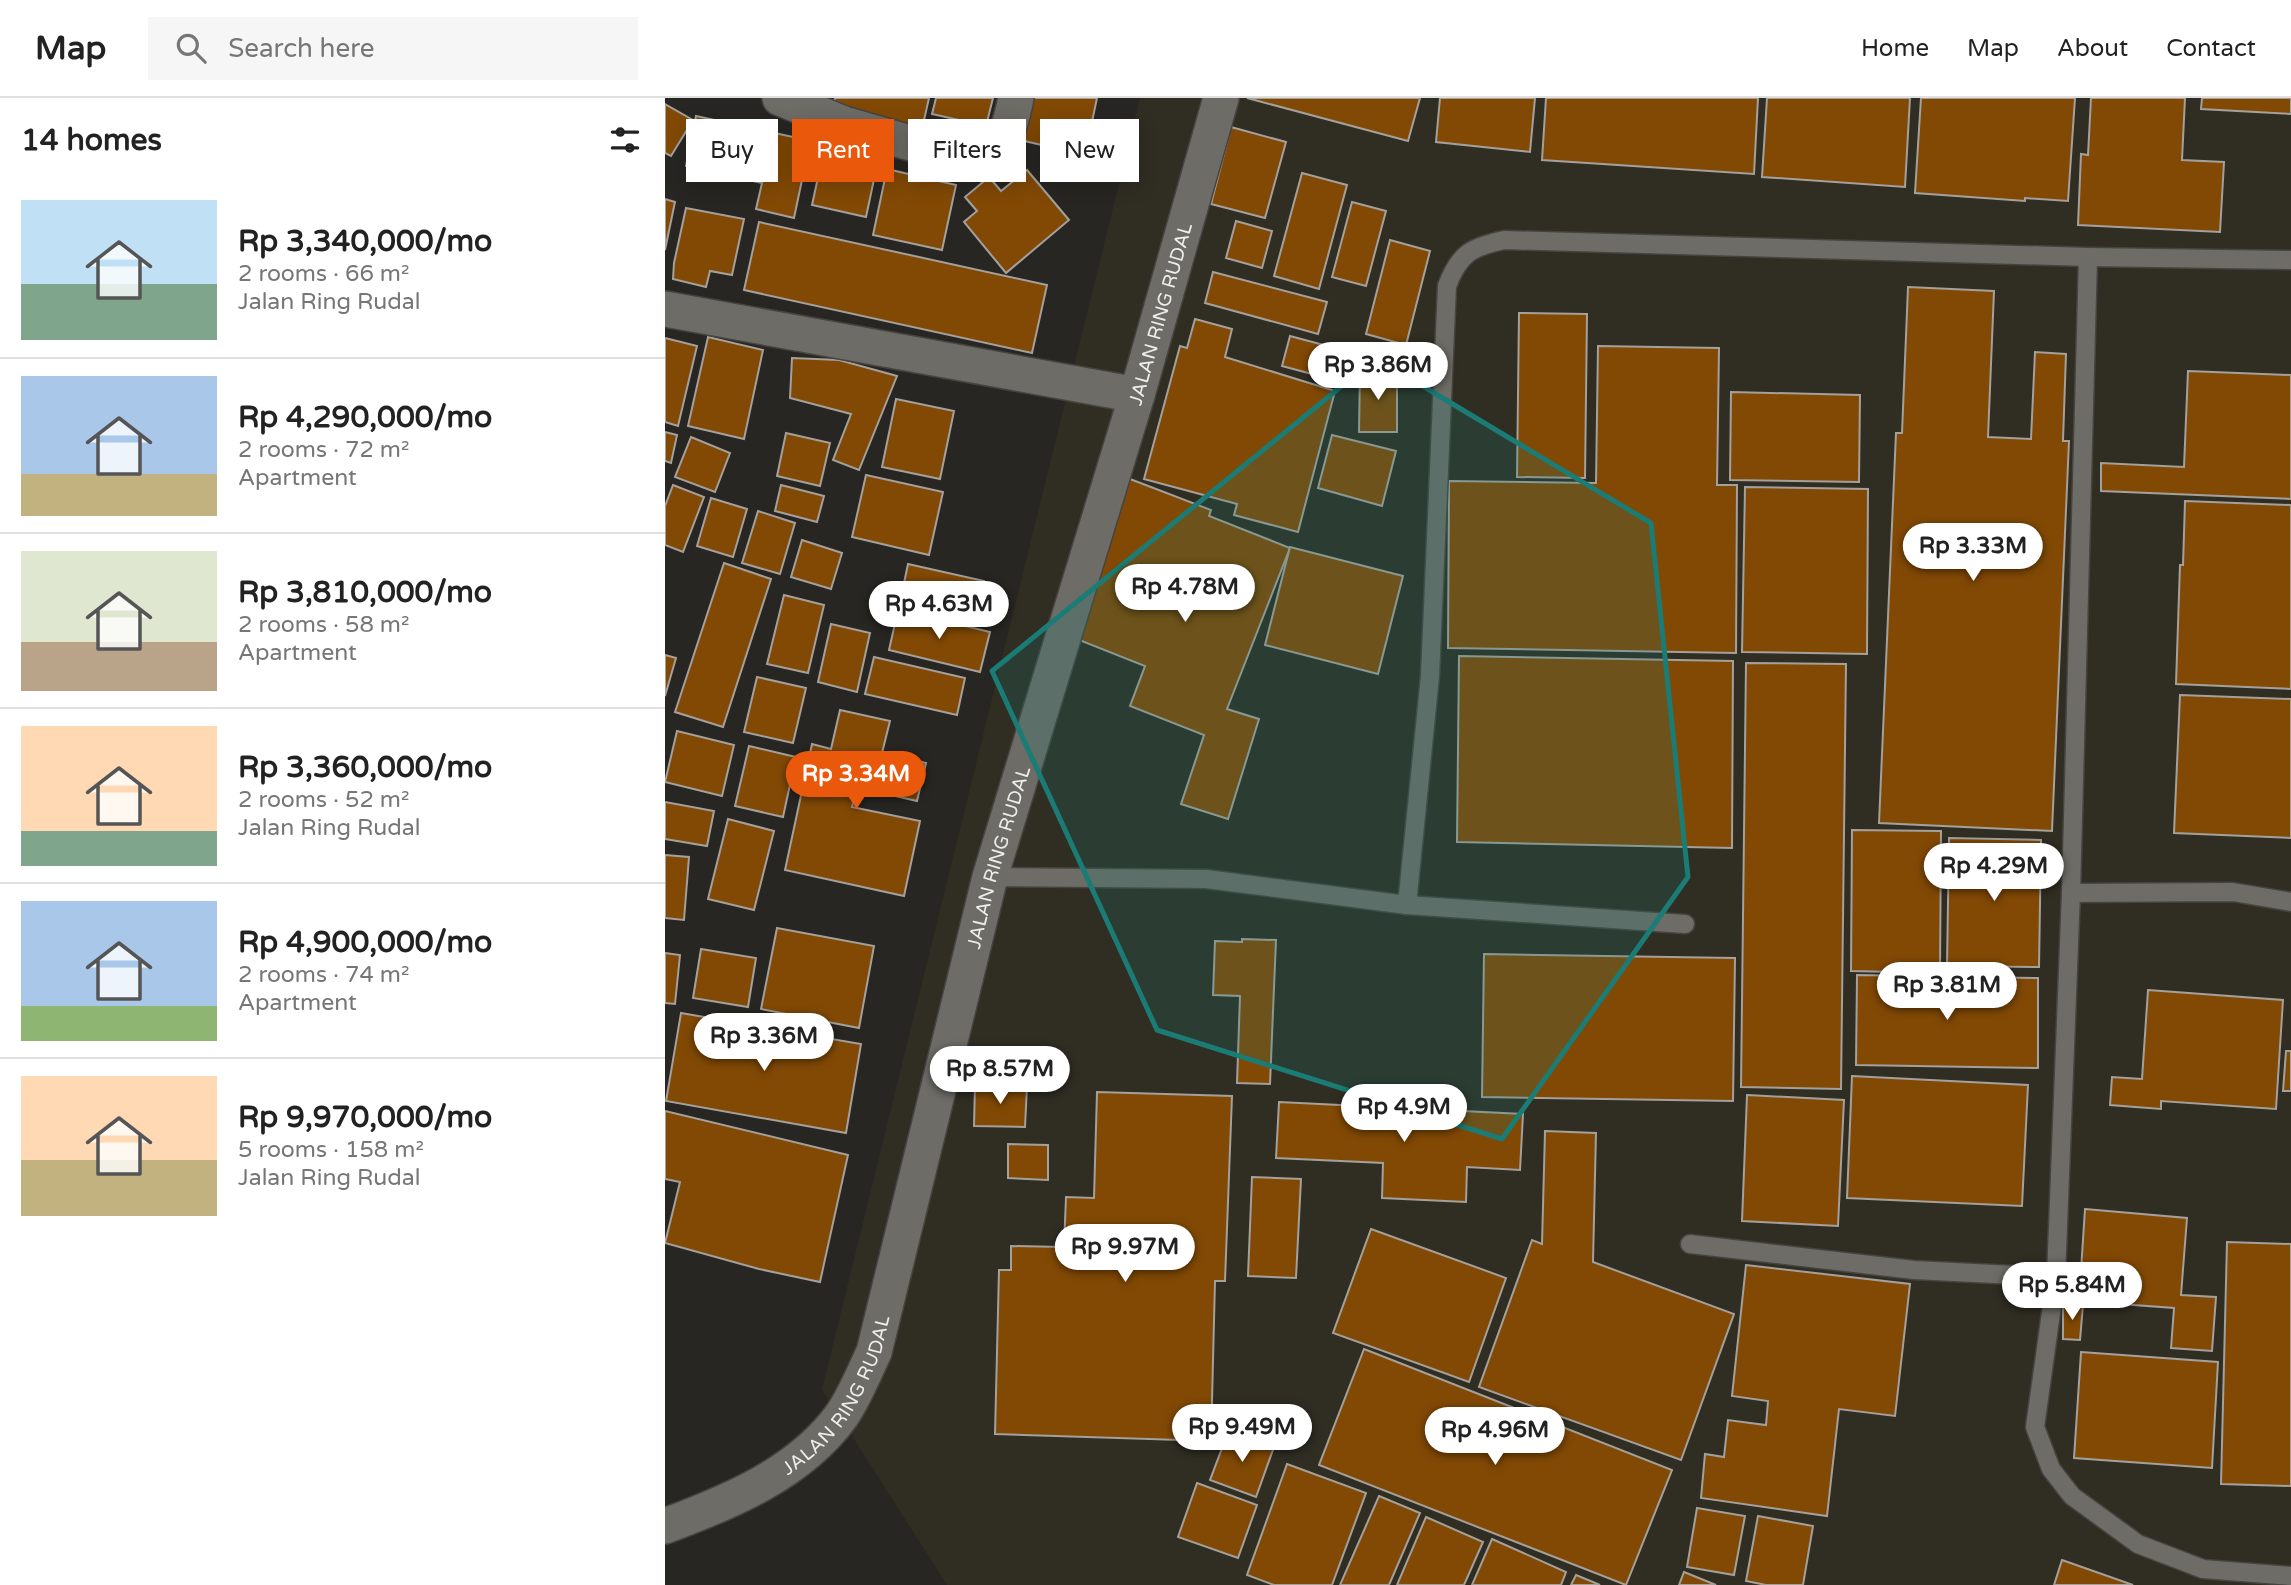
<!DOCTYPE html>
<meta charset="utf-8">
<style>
body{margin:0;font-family:"Varela Round",sans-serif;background:#f6f6f6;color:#222;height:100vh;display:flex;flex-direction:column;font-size:26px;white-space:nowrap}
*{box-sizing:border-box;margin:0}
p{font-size:23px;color:#767676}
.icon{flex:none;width:38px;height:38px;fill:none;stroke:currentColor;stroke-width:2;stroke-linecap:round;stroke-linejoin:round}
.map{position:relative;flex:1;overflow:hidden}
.drawer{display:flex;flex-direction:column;background:#fff;width:665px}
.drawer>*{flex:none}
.banner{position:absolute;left:21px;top:21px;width:665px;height:63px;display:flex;gap:14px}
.price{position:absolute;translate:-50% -60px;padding:0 16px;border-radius:24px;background:#fff;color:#222;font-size:23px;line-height:46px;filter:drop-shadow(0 2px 4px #0008)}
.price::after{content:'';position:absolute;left:50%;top:42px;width:21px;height:16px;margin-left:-10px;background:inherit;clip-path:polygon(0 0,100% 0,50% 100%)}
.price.selected{background:#ea580c;color:#fff}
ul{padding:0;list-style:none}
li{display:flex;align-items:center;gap:21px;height:175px;padding:0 21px}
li+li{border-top:2px solid #e0e0e0}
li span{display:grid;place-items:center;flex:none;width:196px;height:140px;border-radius:0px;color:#555}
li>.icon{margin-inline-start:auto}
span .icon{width:84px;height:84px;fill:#fffc;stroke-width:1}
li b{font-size:30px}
h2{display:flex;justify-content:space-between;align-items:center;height:84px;padding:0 21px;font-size:30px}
.pill{padding:0 24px;border-radius:0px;background:#fff;box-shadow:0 4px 18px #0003;font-size:24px;line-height:63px}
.pill.selected{background:#ea580c;color:#fff}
header{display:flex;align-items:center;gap:42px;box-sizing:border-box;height:98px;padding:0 35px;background:#fff;border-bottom:2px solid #e0e0e0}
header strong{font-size:33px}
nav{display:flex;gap:38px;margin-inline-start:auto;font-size:24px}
.search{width:490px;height:63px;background:#f6f6f6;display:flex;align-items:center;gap:18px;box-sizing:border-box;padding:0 24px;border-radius:0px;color:#767676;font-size:26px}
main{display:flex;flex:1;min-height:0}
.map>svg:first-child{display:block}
.built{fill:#302d23}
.building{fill:#824905;stroke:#a4a09c;stroke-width:2}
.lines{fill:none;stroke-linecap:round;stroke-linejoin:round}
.service-casing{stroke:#454441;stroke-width:21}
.minor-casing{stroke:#454441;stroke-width:38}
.service{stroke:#6d6c67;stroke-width:18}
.minor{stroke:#6d6c67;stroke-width:35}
.marked{fill:#1a7c74;fill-opacity:0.2;stroke:#1a7c74;stroke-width:5;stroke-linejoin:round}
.labels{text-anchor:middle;stroke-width:6;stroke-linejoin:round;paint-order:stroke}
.street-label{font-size:19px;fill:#eeedeb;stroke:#272622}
</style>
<header>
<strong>Map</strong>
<div class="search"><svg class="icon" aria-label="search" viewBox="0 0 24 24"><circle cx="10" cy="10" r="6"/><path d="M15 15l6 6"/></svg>Search here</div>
<nav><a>Home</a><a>Map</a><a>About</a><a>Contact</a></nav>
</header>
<main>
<section class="drawer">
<h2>14 homes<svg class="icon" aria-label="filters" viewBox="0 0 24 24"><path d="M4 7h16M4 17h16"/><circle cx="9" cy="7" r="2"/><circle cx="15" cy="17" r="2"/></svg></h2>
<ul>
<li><span style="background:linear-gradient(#bfe0f5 60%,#7fa58c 0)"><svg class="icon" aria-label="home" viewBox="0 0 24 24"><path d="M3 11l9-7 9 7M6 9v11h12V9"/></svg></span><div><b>Rp 3,340,000/mo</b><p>2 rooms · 66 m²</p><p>Jalan Ring Rudal</p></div></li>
<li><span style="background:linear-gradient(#a9c7e8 70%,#c2b280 0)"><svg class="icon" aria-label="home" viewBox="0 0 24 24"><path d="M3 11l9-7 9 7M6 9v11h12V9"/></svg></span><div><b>Rp 4,290,000/mo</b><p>2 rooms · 72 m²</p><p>Apartment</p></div></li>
<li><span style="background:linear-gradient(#dfe7d0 65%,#b9a48a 0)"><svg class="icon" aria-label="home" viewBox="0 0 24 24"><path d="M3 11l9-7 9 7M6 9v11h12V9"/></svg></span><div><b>Rp 3,810,000/mo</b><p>2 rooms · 58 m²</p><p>Apartment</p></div></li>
<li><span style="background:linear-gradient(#ffd9b3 75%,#7fa58c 0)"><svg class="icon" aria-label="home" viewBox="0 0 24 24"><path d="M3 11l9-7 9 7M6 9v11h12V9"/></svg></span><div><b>Rp 3,360,000/mo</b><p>2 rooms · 52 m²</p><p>Jalan Ring Rudal</p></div></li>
<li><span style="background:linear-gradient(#a9c7e8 75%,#8fb573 0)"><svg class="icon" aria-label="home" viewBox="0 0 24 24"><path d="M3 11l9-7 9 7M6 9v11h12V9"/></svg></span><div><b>Rp 4,900,000/mo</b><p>2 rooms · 74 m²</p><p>Apartment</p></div></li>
<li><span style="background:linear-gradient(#ffd9b3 60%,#c2b280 0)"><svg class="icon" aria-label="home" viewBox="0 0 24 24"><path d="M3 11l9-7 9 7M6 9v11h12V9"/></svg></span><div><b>Rp 9,970,000/mo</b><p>5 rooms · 158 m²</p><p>Jalan Ring Rudal</p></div></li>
</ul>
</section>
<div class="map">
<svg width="1626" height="1487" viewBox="0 0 1626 1487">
<rect width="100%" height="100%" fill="#272622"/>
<path class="built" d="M 475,0 L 1626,0 L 1626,1487 L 282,1487 L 157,1291 Z"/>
<g class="building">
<path d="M 170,0 L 264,0 L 257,31 L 167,11 Z"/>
<path d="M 271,0 L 328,0 L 321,28 L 267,16 Z"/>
<path d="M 364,0 L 432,0 L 420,57 L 355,42 Z"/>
<path d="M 582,0 L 755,0 L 743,43 Z"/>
<path d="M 775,0 L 870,0 L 865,54 L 771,44 Z"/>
<path d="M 881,0 L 1093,0 L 1089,76 L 877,62 Z"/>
<path d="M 1102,0 L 1245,0 L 1240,89 L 1097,79 Z"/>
<path d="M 1256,0 L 1410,0 L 1403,103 L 1360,100 L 1360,103 L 1250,95 Z"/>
<path d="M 1426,0 L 1520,0 L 1517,62 L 1559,64 L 1555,134 L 1413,127 L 1416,56 L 1423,57 Z"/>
<path d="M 1537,0 L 1626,0 L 1626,16 L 1536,11 Z"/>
<path d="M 0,6 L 28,22 L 6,58 L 0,55 Z"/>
<path d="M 31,18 L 142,42 L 133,80 L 137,82 L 129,120 L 91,111 L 97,85 L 21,68 Z"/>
<path d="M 566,29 L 621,44 L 600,120 L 546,106 Z"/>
<path d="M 157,61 L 211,72 L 201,119 L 147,107 Z"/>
<path d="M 222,71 L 291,87 L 277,152 L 208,137 Z"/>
<path d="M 362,72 L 404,122 L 341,175 L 299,124 L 312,113 L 300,99 L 324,79 L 336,93 Z"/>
<path d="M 637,75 L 682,87 L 654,191 L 609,178 Z"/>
<path d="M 0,101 L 10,104 L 0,152 Z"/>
<path d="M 687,104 L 721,113 L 701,188 L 667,179 Z"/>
<path d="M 21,110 L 79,121 L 67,177 L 45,173 L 41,189 L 8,181 L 9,165 Z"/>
<path d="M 571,123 L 607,133 L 597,170 L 561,160 Z"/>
<path d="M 94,124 L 382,187 L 367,255 L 79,192 Z"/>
<path d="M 725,142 L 765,153 L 741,247 L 701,236 Z"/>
<path d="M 548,174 L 662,204 L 653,236 L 540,205 Z"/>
<path d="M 1243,189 L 1329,193 L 1323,339 L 1366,341 L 1370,254 L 1401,256 L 1398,343 L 1404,343 L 1387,733 L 1214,725 L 1231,335 L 1237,335 Z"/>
<path d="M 854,215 L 922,216 L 920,380 L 852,379 Z"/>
<path d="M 530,221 L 567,231 L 560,259 L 670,293 L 633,434 L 569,417 L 572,406 L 479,381 L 515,248 L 522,250 Z"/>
<path d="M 625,238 L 681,253 L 673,283 L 617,268 Z"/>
<path d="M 43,239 L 98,252 L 79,341 L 23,328 Z"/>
<path d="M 0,240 L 32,248 L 13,328 L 0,324 Z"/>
<path d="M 933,248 L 1054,250 L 1052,387 L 1072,387 L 1071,555 L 783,550 L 784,383 L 931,385 Z"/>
<path d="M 127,260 L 174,262 L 232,278 L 194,372 L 168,362 L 186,316 L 125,300 Z"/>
<path d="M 695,273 L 732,273 L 732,334 L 694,334 Z"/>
<path d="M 1523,273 L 1626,277 L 1626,401 L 1436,393 L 1436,365 L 1519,369 Z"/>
<path d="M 1066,294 L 1195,297 L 1194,384 L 1065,382 Z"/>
<path d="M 231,301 L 289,313 L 275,381 L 217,369 Z"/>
<path d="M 0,334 L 12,337 L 6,365 L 0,363 Z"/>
<path d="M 121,335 L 165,345 L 155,388 L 112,378 Z"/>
<path d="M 667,337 L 731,353 L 717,408 L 653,390 Z"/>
<path d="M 26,339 L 65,355 L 50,394 L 10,379 Z"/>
<path d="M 201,377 L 278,394 L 264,457 L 187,439 Z"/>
<path d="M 465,381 L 546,412 L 544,418 L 625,450 L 562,611 L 594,621 L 563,721 L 516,706 L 539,637 L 465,608 L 480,568 L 404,538 Z"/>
<path d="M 8,387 L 39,399 L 18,454 L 0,447 L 0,408 Z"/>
<path d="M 116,387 L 159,398 L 152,424 L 110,413 Z"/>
<path d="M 1080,389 L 1203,391 L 1202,556 L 1077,554 Z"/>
<path d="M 46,400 L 82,411 L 68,459 L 32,448 Z"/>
<path d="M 1520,403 L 1626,407 L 1626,591 L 1511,586 L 1515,467 L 1518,467 Z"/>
<path d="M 93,413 L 130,425 L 115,476 L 77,465 Z"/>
<path d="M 137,442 L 177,455 L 166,491 L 126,479 Z"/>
<path d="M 625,449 L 738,478 L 713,576 L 600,547 Z"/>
<path d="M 59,465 L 106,481 L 58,629 L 10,614 Z"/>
<path d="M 243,466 L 319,483 L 311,520 L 235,504 Z"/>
<path d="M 119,497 L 159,507 L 143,575 L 102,566 Z"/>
<path d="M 233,512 L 325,534 L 315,574 L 224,552 Z"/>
<path d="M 166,526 L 205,535 L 192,594 L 153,584 Z"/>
<path d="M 0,557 L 11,560 L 0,598 Z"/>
<path d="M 794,558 L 1068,563 L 1067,750 L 792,744 Z"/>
<path d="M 209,559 L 300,580 L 292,617 L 200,596 Z"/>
<path d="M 1081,565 L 1181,566 L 1176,991 L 1076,989 Z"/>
<path d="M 92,579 L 141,590 L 128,645 L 79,634 Z"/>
<path d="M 1515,597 L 1626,601 L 1626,740 L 1509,735 Z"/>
<path d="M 175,612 L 225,623 L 217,655 L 261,665 L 252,703 L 204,692 L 207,675 L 195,672 L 187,709 L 255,723 L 239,798 L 120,772 L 147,646 L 166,651 Z"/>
<path d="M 12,633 L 69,647 L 57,698 L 0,684 Z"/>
<path d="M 84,648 L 131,659 L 118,719 L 70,708 Z"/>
<path d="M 0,704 L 49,713 L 42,748 L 0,741 Z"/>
<path d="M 63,721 L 109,733 L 89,812 L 43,801 Z"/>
<path d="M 1187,732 L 1276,733 L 1275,875 L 1186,873 Z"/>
<path d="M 1284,740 L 1376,742 L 1374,869 L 1282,868 Z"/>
<path d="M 0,757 L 24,759 L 19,822 L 0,820 Z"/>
<path d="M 112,830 L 209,848 L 194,930 L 96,911 Z"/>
<path d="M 577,841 L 611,842 L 605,986 L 572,985 L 575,898 L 548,897 L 550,843 L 577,844 Z"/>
<path d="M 36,851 L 91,860 L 83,909 L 28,900 Z"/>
<path d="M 0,855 L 15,857 L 10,906 L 0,905 Z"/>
<path d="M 819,856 L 1070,860 L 1068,1003 L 817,999 Z"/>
<path d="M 1192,877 L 1373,880 L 1373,970 L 1191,967 Z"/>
<path d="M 1483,892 L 1618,902 L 1611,1011 L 1496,1003 L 1496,1011 L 1445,1007 L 1447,979 L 1477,981 Z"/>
<path d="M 16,915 L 196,946 L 181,1035 L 1,1003 Z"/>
<path d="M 1621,953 L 1626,953 L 1626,993 L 1618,993 Z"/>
<path d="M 1187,978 L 1363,987 L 1357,1108 L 1182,1100 Z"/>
<path d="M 310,986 L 362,988 L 360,1029 L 309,1028 Z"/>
<path d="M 432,994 L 567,998 L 560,1183 L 550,1183 L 546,1343 L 330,1336 L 334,1172 L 346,1172 L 346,1148 L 399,1149 L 401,1099 L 429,1100 Z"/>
<path d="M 1082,997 L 1179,1002 L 1173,1128 L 1077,1123 Z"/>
<path d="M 614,1004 L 858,1016 L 855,1072 L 802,1069 L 801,1104 L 717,1100 L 718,1065 L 611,1060 Z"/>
<path d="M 0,1013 L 183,1057 L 155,1184 L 94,1171 L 0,1145 L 15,1084 L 0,1081 Z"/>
<path d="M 880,1033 L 931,1035 L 928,1164 L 1069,1216 L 1016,1362 L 814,1289 L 867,1142 L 877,1146 Z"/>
<path d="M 343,1046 L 383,1047 L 383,1082 L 343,1080 Z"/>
<path d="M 587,1079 L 636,1081 L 631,1180 L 583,1178 Z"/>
<path d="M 1420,1111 L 1522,1120 L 1516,1197 L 1551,1199 L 1547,1253 L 1506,1250 L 1509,1210 L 1414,1203 Z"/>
<path d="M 706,1131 L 841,1180 L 804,1284 L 668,1235 Z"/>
<path d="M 1562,1144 L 1626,1146 L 1626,1388 L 1556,1386 Z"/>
<path d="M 1081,1167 L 1245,1186 L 1230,1318 L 1174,1311 L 1162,1418 L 1036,1400 L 1040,1356 L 1059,1359 L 1063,1322 L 1101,1327 L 1103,1303 L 1067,1298 Z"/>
<path d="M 1398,1207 L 1418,1207 L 1415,1242 L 1398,1241 Z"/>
<path d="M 699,1251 L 1007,1372 L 961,1487 L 654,1367 Z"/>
<path d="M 1416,1254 L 1553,1264 L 1547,1370 L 1409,1360 Z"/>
<path d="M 564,1332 L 609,1349 L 591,1399 L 545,1382 Z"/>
<path d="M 622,1366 L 701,1395 L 667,1487 L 609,1487 L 582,1477 Z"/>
<path d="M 532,1385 L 592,1407 L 573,1460 L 513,1439 Z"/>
<path d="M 714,1398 L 755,1415 L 724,1487 L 675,1487 Z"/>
<path d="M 1032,1410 L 1080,1418 L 1069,1477 L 1022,1469 Z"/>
<path d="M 1093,1418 L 1148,1428 L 1138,1487 L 1101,1487 L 1081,1483 Z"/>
<path d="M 761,1419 L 818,1444 L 799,1487 L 732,1487 Z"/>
<path d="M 827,1441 L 901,1474 L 896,1487 L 807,1487 Z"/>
<path d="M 1397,1462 L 1468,1487 L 1389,1487 Z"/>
<path d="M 1019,1474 L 1051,1487 L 1014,1487 Z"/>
<path d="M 911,1477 L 935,1487 L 906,1487 Z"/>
</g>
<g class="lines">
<defs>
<g id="service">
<path d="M 1423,159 L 1406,795 L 1391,1179 L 1370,1329 L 1386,1371 L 1407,1398 L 1473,1446 L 1538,1471 L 1626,1478"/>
<path d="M 325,779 L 541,781 L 742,807 L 765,578 L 782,188 C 794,156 806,149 839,142 L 1423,159 L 1626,162"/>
<path d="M 1406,795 L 1568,794 L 1626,804"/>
<path d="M 742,807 L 1020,826"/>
<path d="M 1025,1146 L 1249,1172 L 1391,1179"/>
</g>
<g id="minor">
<path d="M 115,0 L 179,26 L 308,63 C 313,63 320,63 324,61 C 339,55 348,15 351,0"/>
<path d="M 0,211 L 472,297"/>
<path id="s1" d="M 0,1428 C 65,1404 135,1375 177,1317 C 190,1298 199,1275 209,1254 L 325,779 L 472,297 L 556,0"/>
</g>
</defs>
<use href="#service" class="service-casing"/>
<use href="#minor" class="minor-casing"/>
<use href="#service" class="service"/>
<use href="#minor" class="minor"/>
</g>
<path class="marked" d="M 711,260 L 986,425 L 1023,779 L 837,1041 L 492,932 L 327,573 Z"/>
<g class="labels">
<g class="street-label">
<text dy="7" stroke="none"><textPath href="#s1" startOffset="1360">JALAN RING RUDAL</textPath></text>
<text dy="7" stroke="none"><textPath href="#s1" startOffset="793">JALAN RING RUDAL</textPath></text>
<text dy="7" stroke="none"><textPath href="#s1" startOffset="226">JALAN RING RUDAL</textPath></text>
</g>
</g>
</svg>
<b class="price" style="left:713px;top:304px">Rp 3.86M</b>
<b class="price" style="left:1308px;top:485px">Rp 3.33M</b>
<b class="price" style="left:520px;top:526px">Rp 4.78M</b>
<b class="price" style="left:274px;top:543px">Rp 4.63M</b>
<b class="price selected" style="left:191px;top:713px">Rp 3.34M</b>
<b class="price" style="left:1329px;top:805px">Rp 4.29M</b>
<b class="price" style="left:1282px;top:924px">Rp 3.81M</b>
<b class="price" style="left:99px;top:975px">Rp 3.36M</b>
<b class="price" style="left:335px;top:1008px">Rp 8.57M</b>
<b class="price" style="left:739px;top:1046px">Rp 4.9M</b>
<b class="price" style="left:460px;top:1186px">Rp 9.97M</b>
<b class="price" style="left:1407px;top:1224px">Rp 5.84M</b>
<b class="price" style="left:577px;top:1366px">Rp 9.49M</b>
<b class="price" style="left:830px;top:1369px">Rp 4.96M</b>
<div class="banner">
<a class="pill">Buy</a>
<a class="pill selected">Rent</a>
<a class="pill">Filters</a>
<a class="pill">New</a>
</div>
</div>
</main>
